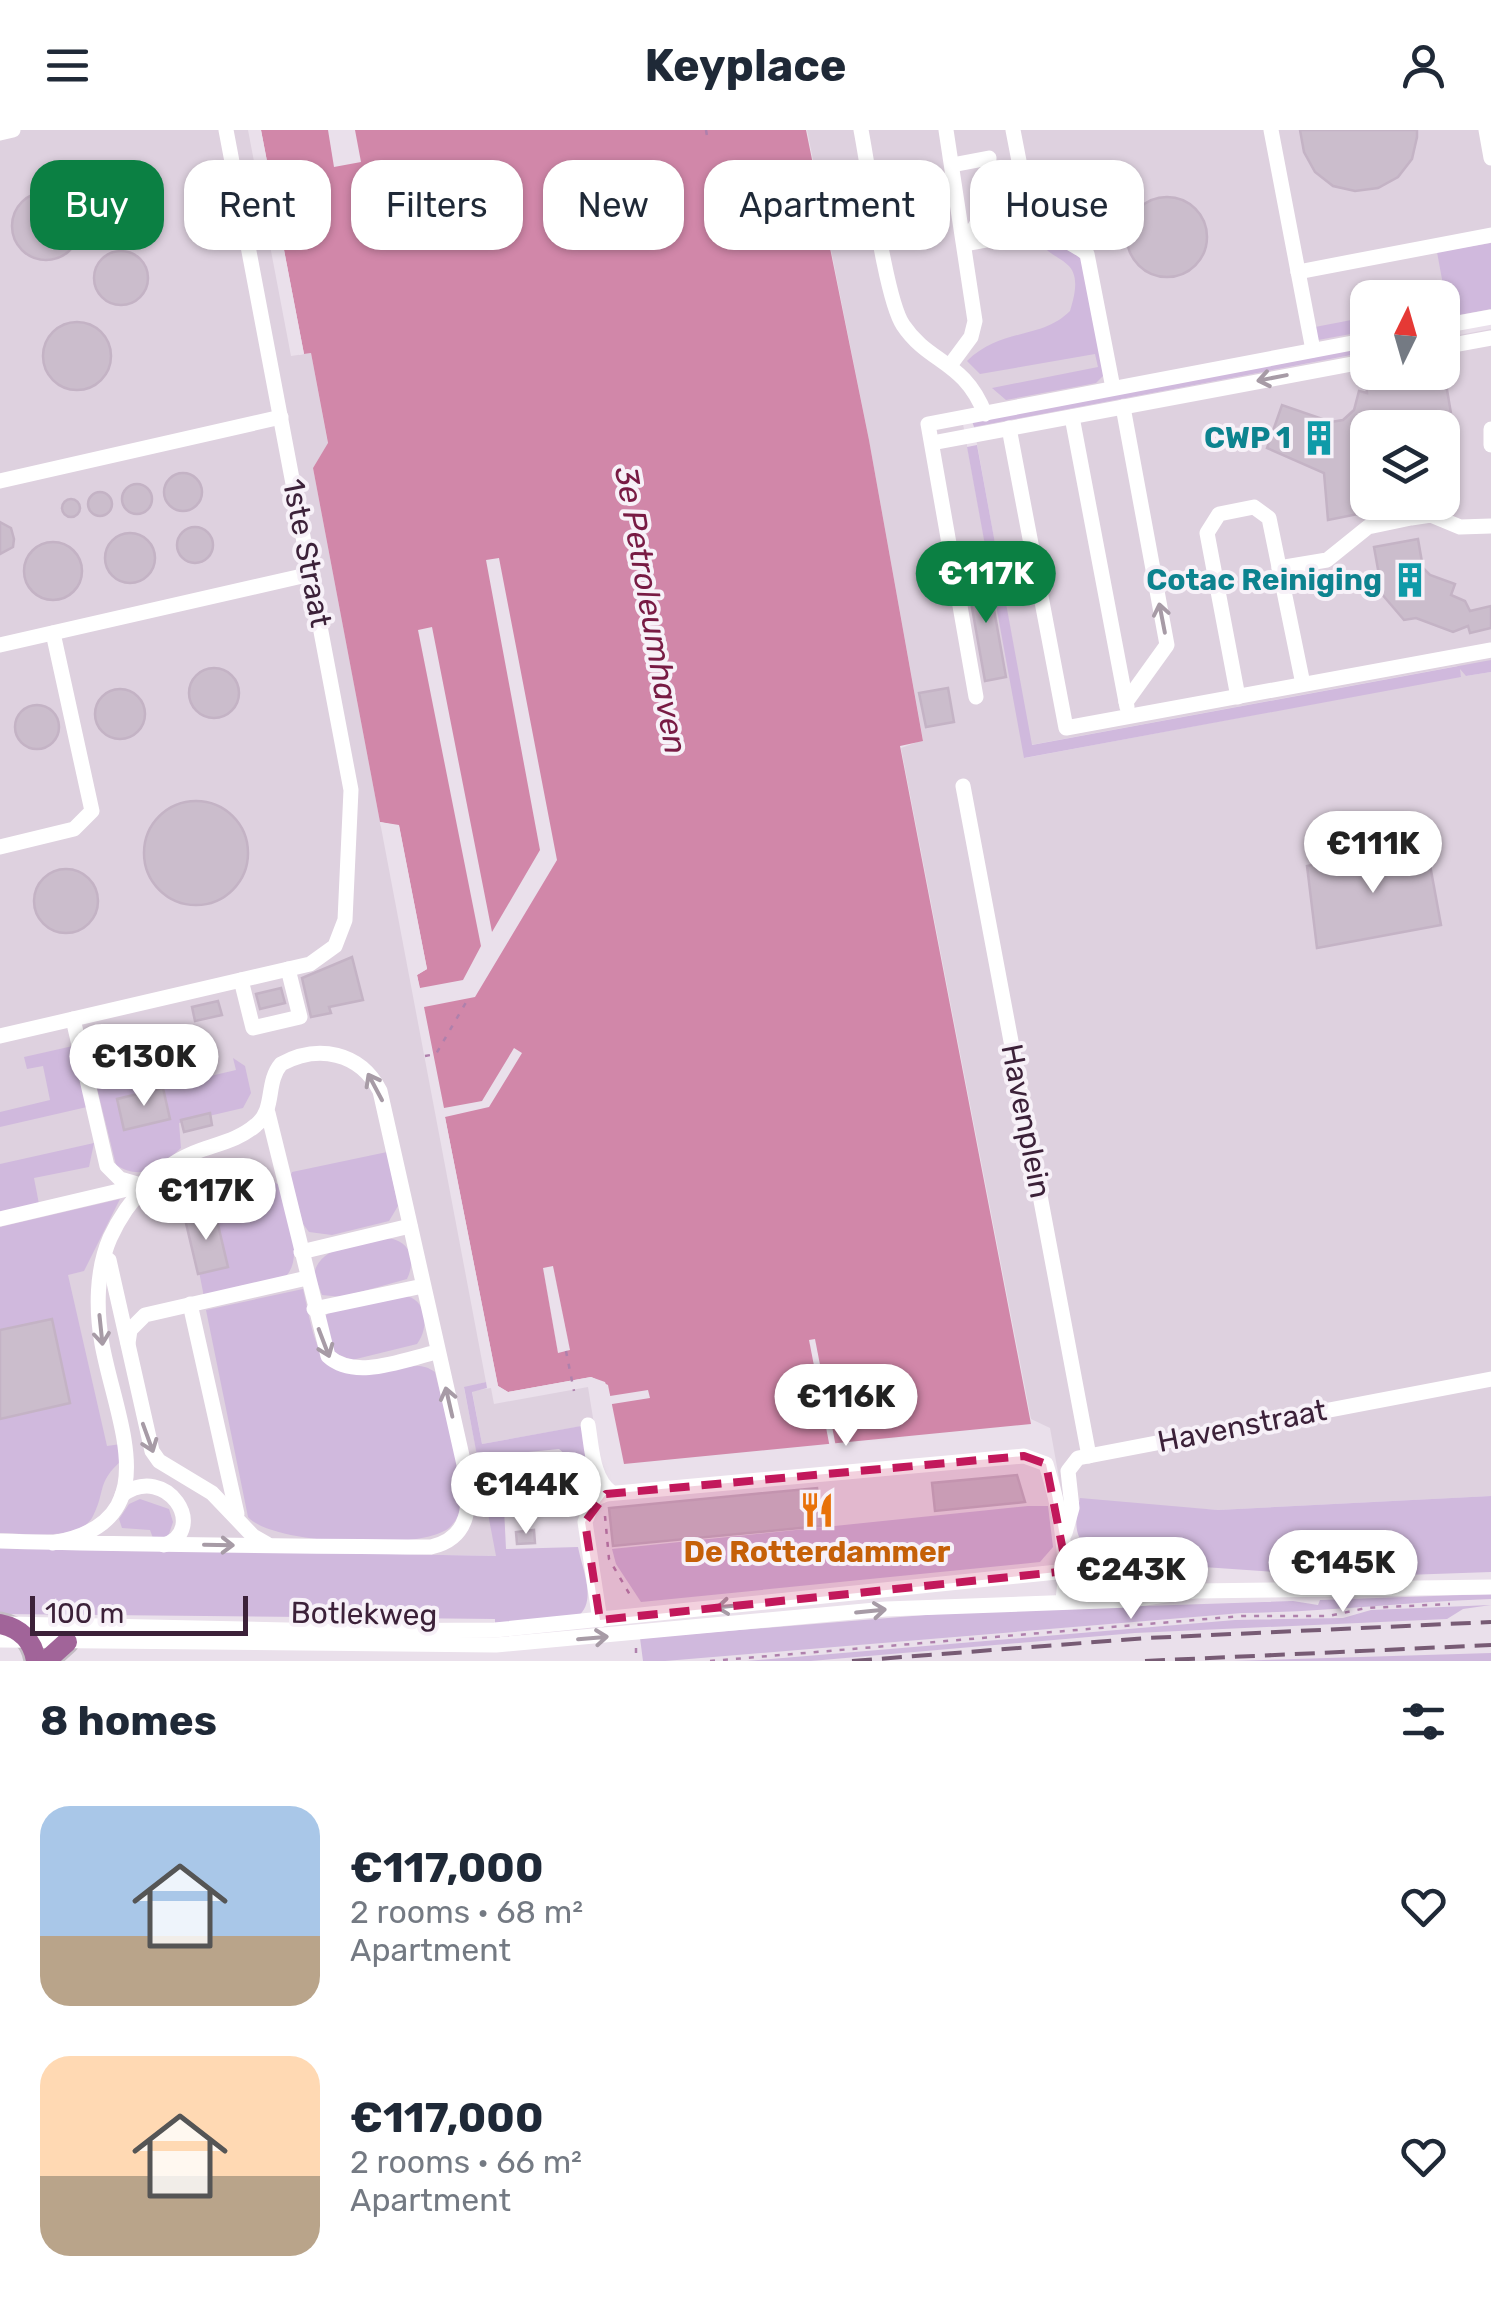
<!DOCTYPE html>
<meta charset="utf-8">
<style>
body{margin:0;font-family:Rubik,sans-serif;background:#f2f2f3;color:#1f2937;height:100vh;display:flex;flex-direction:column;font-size:38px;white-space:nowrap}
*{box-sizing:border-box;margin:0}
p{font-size:32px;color:#747a83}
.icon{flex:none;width:55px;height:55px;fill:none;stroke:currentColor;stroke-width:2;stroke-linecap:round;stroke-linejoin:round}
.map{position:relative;height:1531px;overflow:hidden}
.sheet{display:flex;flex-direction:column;background:#fff;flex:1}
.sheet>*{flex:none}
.top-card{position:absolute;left:30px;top:30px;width:1432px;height:90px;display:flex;gap:20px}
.needle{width:65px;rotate:5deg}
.fabs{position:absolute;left:1350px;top:150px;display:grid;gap:20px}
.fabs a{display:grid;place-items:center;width:110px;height:110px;border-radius:20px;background:#fff;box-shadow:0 2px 8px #0004;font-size:50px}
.scale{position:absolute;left:30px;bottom:25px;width:218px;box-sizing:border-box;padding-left:10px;border:5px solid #3c2139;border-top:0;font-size:28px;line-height:35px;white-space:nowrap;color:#3c2139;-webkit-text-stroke:8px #f7f1f8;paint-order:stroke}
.price{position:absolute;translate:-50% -85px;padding:0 22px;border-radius:35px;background:#fff;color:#222;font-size:32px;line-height:65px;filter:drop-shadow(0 2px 5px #0008)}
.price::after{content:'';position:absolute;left:50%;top:60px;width:30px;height:22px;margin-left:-15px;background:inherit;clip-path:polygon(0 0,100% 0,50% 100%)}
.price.active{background:#0b8043;color:#fff}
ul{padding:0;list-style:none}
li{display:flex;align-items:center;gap:30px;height:250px;padding:0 40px}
li span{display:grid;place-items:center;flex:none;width:280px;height:200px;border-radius:30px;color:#555}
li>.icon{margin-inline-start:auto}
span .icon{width:120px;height:120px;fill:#fffc;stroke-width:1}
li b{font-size:42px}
h2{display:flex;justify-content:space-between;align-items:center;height:120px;padding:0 40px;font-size:42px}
.pill{padding:0 35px;border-radius:30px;background:#fff;box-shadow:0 2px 8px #0004;font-size:35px;line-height:90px}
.pill.active{background:#0b8043;color:#fff}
header{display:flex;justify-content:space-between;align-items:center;height:130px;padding:0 40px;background:#fff;font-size:45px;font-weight:700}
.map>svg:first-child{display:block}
.built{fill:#ded1df;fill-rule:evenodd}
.green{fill:#d0b9dd}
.water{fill:#d187a9}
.pier{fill:#eae0eb}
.building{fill:#cbbdcc;stroke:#c4b3c5;stroke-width:2.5}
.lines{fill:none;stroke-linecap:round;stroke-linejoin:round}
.major-casing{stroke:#c4bcc4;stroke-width:25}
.path{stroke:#af80ac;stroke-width:2.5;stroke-dasharray:5 8;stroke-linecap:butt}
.minor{stroke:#fff;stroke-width:15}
.major{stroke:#a16499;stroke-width:20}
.rail{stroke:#775b74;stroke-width:4;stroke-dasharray:20 10;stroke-linecap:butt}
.oneway{stroke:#a79ba6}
.marked{fill:#c2185b;fill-opacity:0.2;stroke:#c2185b;stroke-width:8;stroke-dasharray:20 12;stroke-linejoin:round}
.labels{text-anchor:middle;stroke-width:8;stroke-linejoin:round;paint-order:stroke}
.culture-label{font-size:30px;font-weight:bold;fill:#0d838f;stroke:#f7f1f8;text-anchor:end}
.street-label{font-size:30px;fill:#3c2139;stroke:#f7f1f8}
.food-label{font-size:30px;font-weight:bold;fill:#c56008;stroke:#f7f1f8}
.water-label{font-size:32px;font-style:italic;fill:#781b44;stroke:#f7f1f8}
</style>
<header><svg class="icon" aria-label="menu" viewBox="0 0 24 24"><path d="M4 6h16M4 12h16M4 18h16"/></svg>Keyplace<svg class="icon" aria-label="person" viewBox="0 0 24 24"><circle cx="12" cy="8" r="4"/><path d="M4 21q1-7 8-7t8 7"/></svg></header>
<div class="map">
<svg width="1491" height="1531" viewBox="0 0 1491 1531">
<rect width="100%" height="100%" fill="#eae0eb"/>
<g class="built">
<path d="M 0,0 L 248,0 L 291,226 L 311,223 L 328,314 L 313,338 L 486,1252 L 464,1258 L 497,1426 L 0,1417 Z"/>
<path d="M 807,0 L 1491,0 L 1491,191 L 1443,200 L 1442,168 L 1368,168 L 1367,215 L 963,294 L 1025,628 L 1461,546 L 1457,536 L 1031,615 L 974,297 L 1367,222 L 1368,242 L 1442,242 L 1443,208 L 1491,199 L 1491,530 L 1466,546 L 1491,542 L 1491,1366 L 1218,1380 L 1063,1370 L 1050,1298 L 1031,1289 L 901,618 L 923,610 L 869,310 ZM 1368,298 L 1442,298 L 1442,372 L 1368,372 Z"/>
<path d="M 588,1257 L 594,1294 L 482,1314 L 472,1261 L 491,1258 L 494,1274 Z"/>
</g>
<g class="green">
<path d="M 1037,109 L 1055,111 L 1080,125 L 1104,245 L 1096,253 L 1006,270 L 992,258 L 1098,237 L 1095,224 L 980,244 L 967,231 C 1002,197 1041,210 1070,181 C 1088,124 1055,137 1037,109 Z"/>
<path d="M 1491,113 L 1491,179 L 1443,188 L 1446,171 L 1437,122 Z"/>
<path d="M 1367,187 L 1367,201 L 1318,210 L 1315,197 Z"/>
<path d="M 1367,215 L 1367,222 L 974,297 L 972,291 Z"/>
<path d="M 977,315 L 1032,615 L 1491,530 L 1491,542 L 1466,546 L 1460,539 L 1461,547 L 1024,628 L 967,317 Z"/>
<path d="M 73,916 L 87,977 L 0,997 L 0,982 L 50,970 L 43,936 L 27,939 L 24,927 Z"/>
<path d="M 233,928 L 245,936 L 251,963 L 243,978 L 179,993 L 181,1018 C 161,1036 143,1052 116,1035 L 96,954 L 180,935 L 185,952 L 236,940 Z"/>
<path d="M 94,1013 L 89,1037 L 34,1048 L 39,1074 L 0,1083 L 0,1034 Z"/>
<path d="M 387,1022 L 398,1076 L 389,1091 L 332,1105 L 309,1102 L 303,1094 L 290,1047 L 292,1042 Z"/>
<path d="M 264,1046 L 279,1055 C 285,1083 308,1130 282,1150 L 204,1167 L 185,1070 L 200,1059 Z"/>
<path d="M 120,1069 L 84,1141 L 68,1145 L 107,1316 L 121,1314 L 122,1330 C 96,1353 106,1361 93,1386 C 81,1412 23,1403 0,1403 L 0,1097 Z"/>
<path d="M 385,1108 C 409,1109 417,1128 407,1149 L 342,1167 L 322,1165 L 314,1144 C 320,1115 360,1114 385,1108 Z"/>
<path d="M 303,1159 C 318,1227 319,1254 397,1239 C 413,1236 422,1233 435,1242 L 463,1355 C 463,1371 462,1386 449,1398 C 421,1421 272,1415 248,1387 L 206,1180 Z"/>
<path d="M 403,1165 C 427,1169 430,1196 417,1214 L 352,1230 L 332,1222 L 324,1188 L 329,1182 Z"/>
<path d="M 486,1252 L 487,1258 L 472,1262 L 482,1314 L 581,1296 L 589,1336 L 581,1338 L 559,1319 L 488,1326 L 518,1357 L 519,1376 L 504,1378 L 506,1419 L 578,1417 C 582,1439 598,1472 577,1487 L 495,1493 L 495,1489 L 0,1484 L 0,1417 L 496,1426 L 464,1257 Z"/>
<path d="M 1491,1366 L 1491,1442 L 1348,1447 L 1102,1430 C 1074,1411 1073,1399 1080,1368 L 1218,1380 Z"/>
<path d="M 140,1369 L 169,1379 L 173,1392 L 168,1407 L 153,1408 L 150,1400 L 122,1398 L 119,1389 L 129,1374 Z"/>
<path d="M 1028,1376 L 1048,1376 L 1053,1417 L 1040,1432 L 641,1472 L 616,1434 L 612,1419 Z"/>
<path d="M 1491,1464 L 1491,1469 C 1405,1472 1327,1482 1242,1483 L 665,1531 L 643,1531 L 640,1508 L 962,1482 L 1293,1471 L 1318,1475 L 1320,1470 Z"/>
<path d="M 1491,1475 L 1463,1479 L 1447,1489 L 1135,1503 L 811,1531 L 747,1531 L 1235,1490 L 1343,1488 L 1371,1480 Z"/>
<path d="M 1491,1523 L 1491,1531 L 1233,1531 Z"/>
</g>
<path class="water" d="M 261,0 L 806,0 L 869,310 L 923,611 L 900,616 L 1031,1294 L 624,1334 L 608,1255 L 591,1247 L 508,1262 L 498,1256 L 417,845 L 427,839 L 399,696 L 380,692 L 313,338 L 328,313 L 311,223 L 304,224 Z"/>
<g class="pier">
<path d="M 256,0 L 261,0 L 304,224 L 299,225 Z"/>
<path d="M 328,0 L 355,0 L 361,32 L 334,37 Z"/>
<path d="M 499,428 L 557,730 L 475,867 L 424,877 L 444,978 L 482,971 L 514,918 L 522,923 L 489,977 L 445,987 L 498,1256 L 508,1262 L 591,1247 L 605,1252 L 610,1266 L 648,1260 L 650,1268 L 606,1275 L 603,1257 L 595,1252 L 509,1267 L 493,1257 L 412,846 L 422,837 L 395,700 L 381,697 L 380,692 L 399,695 L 427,839 L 417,845 L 420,858 L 463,850 L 481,816 L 418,500 L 432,497 L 492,802 L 540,720 L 486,430 Z"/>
<path d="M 553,1136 L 570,1220 L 558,1223 L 543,1138 Z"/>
<path d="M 815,1209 L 836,1317 L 830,1318 L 809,1210 Z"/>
</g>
<g class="building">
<path d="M 1300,0 L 1417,0 L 1417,7 L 1412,29 L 1398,47 L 1378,58 L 1355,61 L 1333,56 L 1315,42 L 1304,22 Z"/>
<circle cx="46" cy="96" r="34"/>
<circle cx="1167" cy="107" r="40"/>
<circle cx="121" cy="148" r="27"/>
<circle cx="77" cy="226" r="34"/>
<path d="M 1417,242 L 1444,242 L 1453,295 L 1368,298 L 1368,382 L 1328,390 L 1324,343 L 1267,318 L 1282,275 L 1331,292 L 1343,290 L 1354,280 L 1359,261 L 1367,263 L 1366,252 Z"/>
<circle cx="183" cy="362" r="19"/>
<circle cx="137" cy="369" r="15"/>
<circle cx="100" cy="374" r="12"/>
<circle cx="71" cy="378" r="9"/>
<path d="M 0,392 L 11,398 L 14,409 L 13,417 L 0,424 Z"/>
<circle cx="195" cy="415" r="18"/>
<circle cx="130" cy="428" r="25"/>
<path d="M 1418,409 L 1423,438 L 1430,445 L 1455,454 L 1451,465 L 1465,471 L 1470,481 L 1491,476 L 1491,498 L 1470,503 L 1468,496 L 1453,502 L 1416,488 L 1404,490 L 1375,456 L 1379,445 L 1374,417 Z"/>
<circle cx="53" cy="441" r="29"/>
<path d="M 987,440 L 1006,547 L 985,551 L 966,444 Z"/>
<circle cx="214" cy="563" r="25"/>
<path d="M 948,558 L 954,592 L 926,597 L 919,563 Z"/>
<circle cx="120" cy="584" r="25"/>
<circle cx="37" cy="597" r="22"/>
<circle cx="196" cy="723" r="52"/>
<path d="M 1426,713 L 1441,795 L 1317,818 L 1307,736 Z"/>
<circle cx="66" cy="771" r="32"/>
<path d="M 352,827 L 363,870 L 329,877 L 331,883 L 311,887 L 302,848 Z"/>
<path d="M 281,858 L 285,873 L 260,879 L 256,864 Z"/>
<path d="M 218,871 L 222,885 L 195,891 L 192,877 Z"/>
<path d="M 163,958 L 170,989 L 124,1000 L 117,969 Z"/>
<path d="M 210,983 L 212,995 L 184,1002 L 181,990 Z"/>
<path d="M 215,1082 L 228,1137 L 198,1144 L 185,1089 Z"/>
<path d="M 52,1189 L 70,1273 L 0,1289 L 0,1200 Z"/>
<path d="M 1017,1345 L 1025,1372 L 935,1381 L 932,1353 Z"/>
<path d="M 817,1358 L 821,1396 L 613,1416 L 609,1378 Z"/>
<path d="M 534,1400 L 535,1413 L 517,1414 L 516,1402 Z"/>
</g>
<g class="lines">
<defs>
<g id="major">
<path d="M 0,1494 C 20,1498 33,1510 36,1531"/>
<path d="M 46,1531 L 67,1512"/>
</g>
</defs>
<use href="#major" class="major-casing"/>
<g class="path">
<path d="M 706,0 L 707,6"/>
<path d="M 425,926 L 436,924 L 468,869"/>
<path d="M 566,1221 L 574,1261"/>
<path d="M 605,1386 L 609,1429 L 633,1470"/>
<path d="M 636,1518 L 636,1531"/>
<path d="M 710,1531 L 1242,1486 L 1329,1486 L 1366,1478 L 1450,1474"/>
</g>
<g class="minor">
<path d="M 861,0 C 869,40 885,168 903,195 C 929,234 964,230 985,284"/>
<path d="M 946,0 L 975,191 L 971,207 L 951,234"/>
<path d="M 1013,0 L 1019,31"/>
<path d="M 1271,0 L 1313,220"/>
<path d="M 1486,0 L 1491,28"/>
<path d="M 0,3 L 13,0"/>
<path d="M 952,35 L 989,28 L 986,78 L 965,114 C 1010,106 1049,93 1087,124 L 1113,258"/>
<path d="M 1298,142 L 1491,105"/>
<path d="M 1442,196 L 1491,187"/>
<path d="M 1442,217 L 1491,208"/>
<path d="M 1123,277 L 1167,515 L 1126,572"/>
<path d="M 1072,287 L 1127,577"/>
<path d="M 1009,298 L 1066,598 L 1491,520"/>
<path d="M 1491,299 L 1491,315"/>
<path d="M 932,313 L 1368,231"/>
<path d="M 0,351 L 281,287"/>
<path d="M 1279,438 L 1327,430 L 1368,397 L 1411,388 L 1431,385 L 1460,397 L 1491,396"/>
<path d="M 0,515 L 311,444"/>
<path d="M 976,567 L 928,294 L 1368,210"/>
<path d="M 1238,567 L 1207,403 L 1219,384 L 1254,377 L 1269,388 L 1303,554"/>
<path d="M 963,656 L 1089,1326"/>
<path d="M 0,717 L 74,699 L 92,681 L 53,503"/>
<path d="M 241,850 L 253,898 L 300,887 L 288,839"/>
<path d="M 73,889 L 107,1036 L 120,1049 L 144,1056"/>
<path d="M 0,906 L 310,834 L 335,816 L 345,790 L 351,660 L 226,0"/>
<path d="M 268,983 L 328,1226 C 355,1251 405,1229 437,1222"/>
<path d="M 0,1089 L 140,1056"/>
<path d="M 301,1122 L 410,1096"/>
<path d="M 109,1130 L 152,1321 L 159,1331 L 212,1363 L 253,1406 L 267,1414"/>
<path d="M 190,1174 L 237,1384"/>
<path d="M 314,1179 L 423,1156"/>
<path d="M 128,1213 L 130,1200 L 145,1185 L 307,1148"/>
<path d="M 588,1295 C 592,1318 592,1349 612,1363"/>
<path d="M 122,1365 C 167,1332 209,1400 164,1415"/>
<path d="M 520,1366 L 606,1364"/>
<path d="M 1065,1403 L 1072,1378 L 1068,1341 L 1078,1328 L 1491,1249"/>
<path d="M 0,1411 C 144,1415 287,1416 431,1417 C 471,1408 471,1374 465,1339 L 380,961 C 360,922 318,914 281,934 C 265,953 276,979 256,995 C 240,1009 221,1013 201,1020 C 159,1035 128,1069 110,1108 C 96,1140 96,1180 102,1214 C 116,1292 170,1393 52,1413"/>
<path d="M 600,1490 L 585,1392 L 594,1369 L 606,1364 L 1024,1326 L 1046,1334 C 1060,1379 1069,1424 1063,1471"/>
<path d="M 9,1494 L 331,1501 L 495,1500 L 1067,1441 L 1181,1459"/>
<path d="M 0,1510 L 496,1515 L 886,1479 L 1130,1470 L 1195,1461 L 1491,1457"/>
</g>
<use href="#major" class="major"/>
<g class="rail">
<path d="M 852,1531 L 1147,1508 L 1491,1492"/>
<path d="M 1145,1531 L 1491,1515"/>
</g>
</g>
<defs><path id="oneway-shaft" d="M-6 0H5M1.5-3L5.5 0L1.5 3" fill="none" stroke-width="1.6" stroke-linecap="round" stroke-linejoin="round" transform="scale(2.5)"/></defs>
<g class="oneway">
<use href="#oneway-shaft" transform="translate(1272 248) rotate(169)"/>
<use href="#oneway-shaft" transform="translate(1162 488) rotate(-101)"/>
<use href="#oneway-shaft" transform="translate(375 957) rotate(-118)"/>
<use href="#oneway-shaft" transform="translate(101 1200) rotate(84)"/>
<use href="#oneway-shaft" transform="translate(324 1213) rotate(69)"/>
<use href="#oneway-shaft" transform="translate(449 1272) rotate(-103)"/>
<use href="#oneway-shaft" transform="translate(148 1308) rotate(70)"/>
<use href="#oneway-shaft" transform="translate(219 1415) rotate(1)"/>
<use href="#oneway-shaft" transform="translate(731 1476) rotate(174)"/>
<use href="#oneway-shaft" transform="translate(871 1481) rotate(-6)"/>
<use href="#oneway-shaft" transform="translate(593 1508) rotate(-5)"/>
</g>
<path class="marked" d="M 1024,1326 L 1046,1334 L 1067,1441 L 600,1490 L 585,1392 L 606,1364 Z"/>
<defs>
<symbol id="building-bare" viewBox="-9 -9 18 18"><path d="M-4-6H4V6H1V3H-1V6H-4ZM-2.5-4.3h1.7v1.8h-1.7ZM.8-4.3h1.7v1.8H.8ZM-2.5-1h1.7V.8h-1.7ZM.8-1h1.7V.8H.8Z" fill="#0f9aa8" stroke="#f7f1f8" stroke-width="2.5" paint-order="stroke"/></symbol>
<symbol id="restaurant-bare" viewBox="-9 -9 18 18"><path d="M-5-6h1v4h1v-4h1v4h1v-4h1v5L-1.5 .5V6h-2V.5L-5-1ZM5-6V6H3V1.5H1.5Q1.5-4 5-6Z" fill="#e8710a" stroke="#f7f1f8" stroke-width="2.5" paint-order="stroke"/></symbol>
</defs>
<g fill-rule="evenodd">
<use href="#building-bare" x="1294" y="283" width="50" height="50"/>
<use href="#building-bare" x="1385" y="425" width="50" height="50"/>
<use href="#restaurant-bare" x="792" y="1355" width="50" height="50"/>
</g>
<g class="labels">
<g class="culture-label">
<text x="1291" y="318">CWP 1</text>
<text x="1382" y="460">Cotac Reiniging</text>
</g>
<g class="street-label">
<text transform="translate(307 423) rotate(79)" y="10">1ste Straat</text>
<text transform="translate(1026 991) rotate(79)" y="10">Havenplein</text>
<text transform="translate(1242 1296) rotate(-11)" y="10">Havenstraat</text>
<text transform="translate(364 1484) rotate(1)" y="10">Botlekweg</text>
</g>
<g class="food-label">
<text x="817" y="1432">De Rotterdammer</text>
</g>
<g class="water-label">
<text transform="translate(651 480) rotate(80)" y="11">3e Petroleumhaven</text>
</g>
</g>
</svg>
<div class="fabs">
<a><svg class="needle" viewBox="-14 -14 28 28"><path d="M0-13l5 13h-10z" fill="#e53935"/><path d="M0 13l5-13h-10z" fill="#747a83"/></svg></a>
<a><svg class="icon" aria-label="layers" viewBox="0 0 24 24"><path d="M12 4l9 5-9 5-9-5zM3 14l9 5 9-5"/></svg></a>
</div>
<div class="scale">100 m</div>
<b class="price active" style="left:986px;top:496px">€117K</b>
<b class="price" style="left:1373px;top:766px">€111K</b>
<b class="price" style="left:144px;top:979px">€130K</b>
<b class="price" style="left:206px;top:1113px">€117K</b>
<b class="price" style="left:846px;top:1319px">€116K</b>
<b class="price" style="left:526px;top:1407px">€144K</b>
<b class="price" style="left:1343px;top:1485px">€145K</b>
<b class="price" style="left:1131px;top:1492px">€243K</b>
<div class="top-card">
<a class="pill active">Buy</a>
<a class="pill">Rent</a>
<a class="pill">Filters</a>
<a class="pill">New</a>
<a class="pill">Apartment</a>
<a class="pill">House</a>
</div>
</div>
<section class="sheet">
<h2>8 homes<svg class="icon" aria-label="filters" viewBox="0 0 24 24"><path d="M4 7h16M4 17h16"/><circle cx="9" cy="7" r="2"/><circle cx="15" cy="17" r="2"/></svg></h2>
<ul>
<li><span style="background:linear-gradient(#a9c7e8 65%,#b9a48a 0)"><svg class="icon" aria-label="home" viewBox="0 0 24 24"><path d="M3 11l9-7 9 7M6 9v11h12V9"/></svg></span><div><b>€117,000</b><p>2 rooms · 68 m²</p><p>Apartment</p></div><svg class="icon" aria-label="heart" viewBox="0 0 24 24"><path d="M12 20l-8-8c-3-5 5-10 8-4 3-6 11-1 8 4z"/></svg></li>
<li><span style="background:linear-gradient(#ffd9b3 60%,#b9a48a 0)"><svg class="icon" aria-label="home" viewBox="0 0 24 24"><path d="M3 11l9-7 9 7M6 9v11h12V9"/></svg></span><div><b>€117,000</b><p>2 rooms · 66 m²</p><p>Apartment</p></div><svg class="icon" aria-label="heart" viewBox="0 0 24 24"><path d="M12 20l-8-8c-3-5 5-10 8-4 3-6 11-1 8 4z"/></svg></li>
</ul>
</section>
